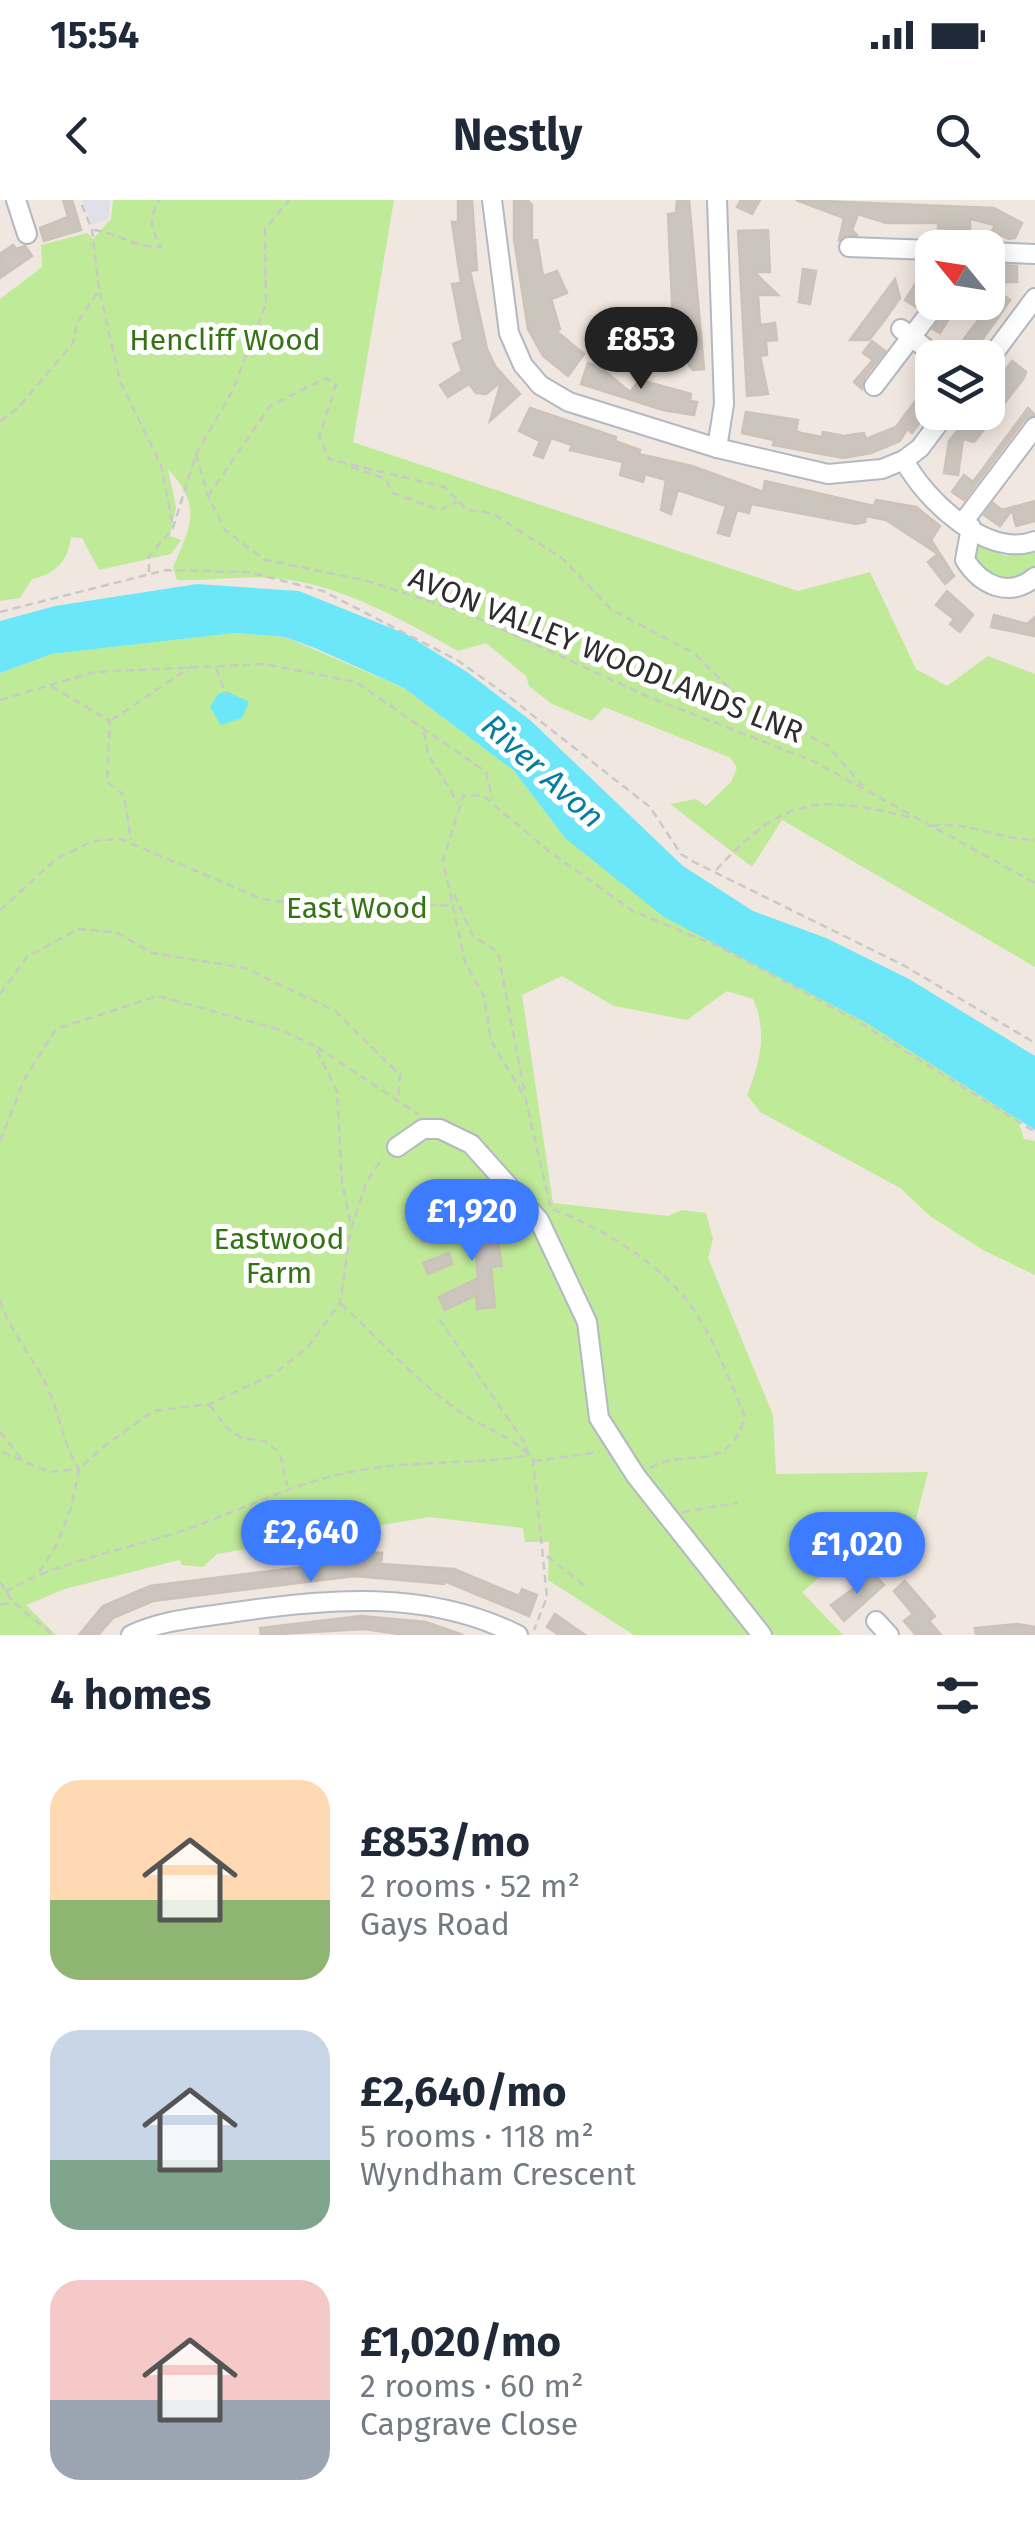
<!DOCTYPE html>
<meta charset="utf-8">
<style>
body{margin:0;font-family:"Fira Sans",sans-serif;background:#f2f2f3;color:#1f2937;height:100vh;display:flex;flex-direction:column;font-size:38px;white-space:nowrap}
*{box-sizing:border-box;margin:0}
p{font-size:32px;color:#747a83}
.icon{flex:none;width:55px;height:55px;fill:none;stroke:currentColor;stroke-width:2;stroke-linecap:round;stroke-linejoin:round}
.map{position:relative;height:1435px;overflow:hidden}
.drawer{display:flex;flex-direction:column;background:#fff;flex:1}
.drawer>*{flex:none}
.needle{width:65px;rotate:300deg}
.tools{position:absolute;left:915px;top:30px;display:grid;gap:20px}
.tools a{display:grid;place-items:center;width:90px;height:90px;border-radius:20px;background:#fff;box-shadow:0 5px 25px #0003;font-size:50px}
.price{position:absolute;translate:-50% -85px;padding:0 22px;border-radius:35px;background:#3d7bff;color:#fff;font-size:32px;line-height:65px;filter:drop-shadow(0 2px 5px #0008)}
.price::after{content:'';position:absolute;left:50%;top:60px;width:30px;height:22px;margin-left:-15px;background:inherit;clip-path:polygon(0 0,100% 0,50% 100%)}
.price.on{background:#222;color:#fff}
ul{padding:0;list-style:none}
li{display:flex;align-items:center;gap:30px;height:250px;padding:0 50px}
li span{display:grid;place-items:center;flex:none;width:280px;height:200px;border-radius:30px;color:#555}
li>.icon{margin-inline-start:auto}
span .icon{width:120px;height:120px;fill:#fffc;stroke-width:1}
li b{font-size:42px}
h2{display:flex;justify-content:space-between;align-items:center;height:120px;padding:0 50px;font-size:42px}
.status{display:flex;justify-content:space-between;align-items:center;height:70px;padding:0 50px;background:#fff;direction:ltr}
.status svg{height:28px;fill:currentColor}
header{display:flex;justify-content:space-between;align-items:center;height:130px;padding:0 50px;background:#fff;font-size:45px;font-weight:700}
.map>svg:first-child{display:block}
.industrial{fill:#e1e0e8}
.green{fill:#bfea98}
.water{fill:#6be7f9}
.building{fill:#cbc5be;stroke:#ccc2b8;stroke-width:2.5}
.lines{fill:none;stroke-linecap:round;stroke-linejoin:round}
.minor-casing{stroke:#b3b8c2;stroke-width:22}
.path{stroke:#c9c9c9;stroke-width:2.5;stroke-dasharray:8 5;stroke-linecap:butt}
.minor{stroke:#fff;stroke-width:18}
.labels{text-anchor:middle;stroke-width:10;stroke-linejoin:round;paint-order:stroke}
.park-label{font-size:30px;fill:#357415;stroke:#fff}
.street-label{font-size:30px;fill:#2e2e2e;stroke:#fff}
.water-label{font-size:32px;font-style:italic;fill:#047e9e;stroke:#fff}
</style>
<div class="status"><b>15:54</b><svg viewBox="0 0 49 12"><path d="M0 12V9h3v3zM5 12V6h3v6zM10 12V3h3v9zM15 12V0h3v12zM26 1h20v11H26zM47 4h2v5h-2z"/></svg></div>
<header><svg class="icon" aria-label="back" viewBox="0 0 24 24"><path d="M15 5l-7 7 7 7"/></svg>Nestly<svg class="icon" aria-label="search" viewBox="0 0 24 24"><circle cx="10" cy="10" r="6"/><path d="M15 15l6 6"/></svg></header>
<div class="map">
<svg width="1035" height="1435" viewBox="0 0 1035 1435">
<rect width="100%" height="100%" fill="#f0e7e0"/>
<path class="industrial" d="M 82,0 L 110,0 L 109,19 L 92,25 Z"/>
<g class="green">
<path d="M 113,0 L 394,0 L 353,242 L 798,391 L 870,372 L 916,469 L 947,486 L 988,456 L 1035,474 L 1035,767 L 782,620 L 752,667 L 670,604 L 696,599 L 706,606 L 731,582 L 737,568 L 731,558 L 604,507 L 592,521 L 550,503 L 529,486 L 526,476 L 486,443 L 458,451 C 403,420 335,381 270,378 C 239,376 208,381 177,380 L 173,368 C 190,325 204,309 168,269 L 176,307 L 170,336 L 181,340 L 171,354 L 99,370 L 82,338 L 71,337 C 68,361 56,374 32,379 L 20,398 L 0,401 L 0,99 L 42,67 L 41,45 L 87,33 L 93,39 L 111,19 Z"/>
<path d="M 973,339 L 1005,356 L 1035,352 L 1035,368 L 1025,378 L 1001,384 L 975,370 Z"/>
<path d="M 235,433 L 285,437 L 404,488 L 514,571 L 565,638 L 685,719 L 1012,903 L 1024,939 L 1035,941 L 1035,1075 L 983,1050 L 930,1016 L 900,988 L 760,912 L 747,895 C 760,862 768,833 753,799 L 727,791 L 687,820 L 614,806 L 562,776 L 522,795 L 553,1003 L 668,1016 L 682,1010 L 706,1013 L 713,1039 L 708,1058 L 773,1215 L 776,1274 L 928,1272 L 910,1342 L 865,1339 L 802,1392 L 843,1435 L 634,1435 L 548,1380 L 549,1342 L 525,1342 L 523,1328 L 429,1317 L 217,1354 L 203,1367 L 182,1365 L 180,1360 L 167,1363 L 65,1389 L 26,1405 L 56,1435 L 0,1435 L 0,473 L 52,454 Z"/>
</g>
<g class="water">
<path d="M 197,384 L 299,391 L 406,434 L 467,472 L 530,520 L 683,666 L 753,711 L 826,738 L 909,779 L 1035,856 L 1035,930 L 865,822 L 664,717 L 565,638 L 514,571 L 404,488 L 317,449 L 285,437 L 235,433 L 52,454 L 0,473 L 0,421 L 55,406 Z"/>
<path d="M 226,491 L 249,502 L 242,518 L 221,525 L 210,507 L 218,494 Z"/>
</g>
<g class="building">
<path d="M 63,0 L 72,0 L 81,30 L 44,41 L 40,28 L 68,17 Z"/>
<path d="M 458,0 L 472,0 L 477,70 L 470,71 L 487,149 L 495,166 L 520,194 L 490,221 L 501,182 L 486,194 L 476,193 L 469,184 L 448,197 L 440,185 L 462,171 L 453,144 L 463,140 L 452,84 L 461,83 L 452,22 L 458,22 Z"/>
<path d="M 514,0 L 527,0 L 532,5 L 532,41 L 537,40 L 543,76 L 557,71 L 567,93 L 551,99 L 560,129 L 556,131 L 584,154 L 568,176 L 543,156 L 528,129 L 514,39 Z"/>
<path d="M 677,0 L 689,0 L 704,169 L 693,170 L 689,165 L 685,138 L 659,130 L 662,118 L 673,122 L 668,14 L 676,13 Z"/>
<path d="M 741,0 L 760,0 L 752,14 L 737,7 Z"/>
<path d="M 796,0 L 994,8 L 1022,23 L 1015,38 L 1009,39 L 992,31 L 995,25 L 970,19 L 970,29 L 952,29 L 938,28 L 938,23 L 886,23 L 858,14 L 852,30 L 857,35 L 839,40 L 844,18 Z"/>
<path d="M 768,30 L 770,72 L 754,72 L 778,95 L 758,95 L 760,125 L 775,123 L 777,140 L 766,141 L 767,155 L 760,156 L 768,194 L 747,196 L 738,31 Z"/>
<path d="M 13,45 L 16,49 L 25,46 L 32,56 L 0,78 L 0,54 Z"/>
<path d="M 1002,65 L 1017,66 L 1017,82 L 1002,82 Z"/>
<path d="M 803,69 L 816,71 L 810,104 L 799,102 Z"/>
<path d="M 895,79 L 900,98 L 886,118 L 869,140 L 850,140 Z"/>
<path d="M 932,80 L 932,91 L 918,108 L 905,100 L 916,83 L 926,90 Z"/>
<path d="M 999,92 L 1010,100 L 997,119 L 969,158 L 950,158 Z"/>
<path d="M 950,102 L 959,102 L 940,133 L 933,129 Z"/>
<path d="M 872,141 L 885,151 L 864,178 L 862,189 L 854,182 L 873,160 L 863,153 Z"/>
<path d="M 1012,161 L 1026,172 L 1024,178 L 974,242 L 963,239 L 958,275 L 944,273 L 949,241 L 973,212 L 988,212 L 988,193 Z"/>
<path d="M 588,163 L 600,167 L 630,192 L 640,180 L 691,194 L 690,201 L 697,202 L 694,215 L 663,210 L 581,184 Z"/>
<path d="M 932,179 L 932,205 L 912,233 L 907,229 L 900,241 L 871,253 L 843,258 L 773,245 L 774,240 L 742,233 L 746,212 L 798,220 L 796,231 L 801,233 L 822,237 L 823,232 L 844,236 L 864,233 L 866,239 L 896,227 Z"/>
<path d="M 530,208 L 616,237 L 615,241 L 640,250 L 639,254 L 692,266 L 763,292 L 765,281 L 874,306 L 876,300 L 916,307 L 940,326 L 931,340 L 954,376 L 945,384 L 928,362 L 938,354 L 886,320 L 866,316 L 865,322 L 856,324 L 751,304 L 749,313 L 737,310 L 729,336 L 718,333 L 726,306 L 678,290 L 671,314 L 661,310 L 666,280 L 645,274 L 643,282 L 620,275 L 623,262 L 570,250 L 572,245 L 551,238 L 543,258 L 534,255 L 540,241 L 519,231 Z"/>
<path d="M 1028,208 L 1035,215 L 1025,219 L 964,300 L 952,292 L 964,275 L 973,282 Z"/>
<path d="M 1035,301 L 1035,321 L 1016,326 L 1012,310 L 1000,326 L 984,315 L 993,303 L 1002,310 Z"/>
<path d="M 947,391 L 973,415 L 960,432 L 950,424 L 954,419 L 936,405 Z"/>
<path d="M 994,415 L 1027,424 L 1035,417 L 1035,436 L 991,427 Z"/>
<path d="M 495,1024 L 502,1066 L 491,1067 L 495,1107 L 477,1109 L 476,1095 L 445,1110 L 439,1097 L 478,1078 L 475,1046 L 487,1043 L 486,1037 L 422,1042 L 422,1030 Z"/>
<path d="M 449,1053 L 452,1064 L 428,1074 L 423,1063 Z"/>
<path d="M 359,1352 L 382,1353 L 381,1364 L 454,1369 L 519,1396 L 522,1389 L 537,1395 L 529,1416 L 444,1381 L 444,1384 L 355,1376 L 153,1401 L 113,1418 L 98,1435 L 79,1435 L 103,1406 L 150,1386 L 358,1360 Z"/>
<path d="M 874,1374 L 884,1385 L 844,1421 L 831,1405 Z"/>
<path d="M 905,1381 L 935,1416 L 929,1421 L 941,1435 L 916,1435 L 904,1421 L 913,1414 L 894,1391 Z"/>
<path d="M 555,1414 L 572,1426 L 585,1435 L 559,1435 L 547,1427 Z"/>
<path d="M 361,1416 L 426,1422 L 463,1435 L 406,1435 L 364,1429 L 261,1435 L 260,1428 Z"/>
<path d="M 1017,1424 L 1035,1427 L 1035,1435 L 976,1435 L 975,1428 Z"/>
</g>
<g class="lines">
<defs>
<g id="minor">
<path d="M 16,0 L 27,34"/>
<path d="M 492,0 L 509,133 L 523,165 L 540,185 L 569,202 L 717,248 L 828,274 L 882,269 L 904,260 L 920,248 L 947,212"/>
<path d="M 849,47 L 932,50"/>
<path d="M 988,52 L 1035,54"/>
<path d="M 901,129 L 938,158"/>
<path d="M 988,161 L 1035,98"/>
<path d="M 874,186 L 938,102"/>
<path d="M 717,248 L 724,204 L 717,0"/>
<path d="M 904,260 C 925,300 987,359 1035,341"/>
<path d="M 964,321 L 1035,227"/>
<path d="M 971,327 L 965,360 C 981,385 1009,399 1035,377"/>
<path d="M 397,947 L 423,929 L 440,929 L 471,944 L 539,1020 L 587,1122 L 599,1218 L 636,1276 L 762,1435"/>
<path d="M 876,1421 L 889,1435"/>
<path d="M 131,1435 C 162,1420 195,1418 229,1413 C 327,1398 427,1389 518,1435"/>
</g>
</defs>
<use href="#minor" class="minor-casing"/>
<g class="path">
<path d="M 94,30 C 118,33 139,49 161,47 C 151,28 148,19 159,0"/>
<path d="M 100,93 L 120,181 L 161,265 L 173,327"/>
<path d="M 0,221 L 18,208 L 73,143 L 77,123 L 99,90 L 92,30 L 80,0"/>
<path d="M 196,254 L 208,296 L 225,330 L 265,360 L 364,380 L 469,414 L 649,497 L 813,561 L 1035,683"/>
<path d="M 351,267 L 386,279 L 392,293 L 440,310 L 457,302"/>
<path d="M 208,296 L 270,206 L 326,178 L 336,185 L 319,236 L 329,259 L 444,287 L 467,310 L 492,313 L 563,359 L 612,410 L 694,453 L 736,495 L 828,546 L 863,586"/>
<path d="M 149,372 L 149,356 L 173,328 L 196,254 L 232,192 L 266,103 L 265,29 L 289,0"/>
<path d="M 0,412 L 166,370 L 248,372 L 323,391 L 457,460 L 508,496 L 650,607 L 681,654 L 694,662 L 903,765 L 1035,843"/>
<path d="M 216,468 L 226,495"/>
<path d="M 51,486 L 110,521 L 107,582 L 124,595 L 131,640"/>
<path d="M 0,500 L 94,472 L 265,464 L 356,482 L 486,572 L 492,599"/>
<path d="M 112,520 L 192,466"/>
<path d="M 424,532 L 428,554 L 458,603"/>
<path d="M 932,626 C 966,620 1000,640 1035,640"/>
<path d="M 716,670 C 784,597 815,594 909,617"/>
<path d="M 454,694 L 473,736 L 498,752 L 525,895"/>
<path d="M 0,710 L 56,659 L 93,641 L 121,639 L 262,699 L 360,712 L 378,701 L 452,706"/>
<path d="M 0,794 L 27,757 L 78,729 L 116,732 L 152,753 L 245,768 L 335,811 L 400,875 L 398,901"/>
<path d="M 317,847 L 418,914"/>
<path d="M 0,941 L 25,878 L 56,829 L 158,796 L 281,830 L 315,846 L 337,892 L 342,982 L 351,1025"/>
<path d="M 0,1100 C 11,1135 38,1162 51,1196 C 61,1221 64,1246 79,1269 L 49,1272 L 0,1251"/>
<path d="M 341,1104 C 381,1141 418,1183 463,1214 C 486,1230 517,1237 533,1261 L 547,1397 L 534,1430"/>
<path d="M 210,1205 L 227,1228 L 242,1238 L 265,1241 L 280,1253 L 287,1286"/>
<path d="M 0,1232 L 21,1258"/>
<path d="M 534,1261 L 600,1252"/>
<path d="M 650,1268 C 687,1246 727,1277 745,1217 C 731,1184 718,1148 699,1118 C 670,1069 603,1027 551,1009 L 525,897 L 491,841 L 484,796 L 465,762 L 443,660 L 463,596 L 482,595 L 550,652 L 633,711 L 720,747 L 854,819 L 1035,932"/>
<path d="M 682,1312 L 738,1303"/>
<path d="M 547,1356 L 585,1386"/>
<path d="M 39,1372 L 57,1344 L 71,1308 L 79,1269 L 103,1247 L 153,1211 L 210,1204 L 274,1174 L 308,1147 L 340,1103 L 351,1029 L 366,983 L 383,957"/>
<path d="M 0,1382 L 12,1401 L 53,1435"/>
<path d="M 5,1392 C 59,1361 120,1351 179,1332 C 247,1309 295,1280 368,1269 C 422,1260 475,1265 529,1255 L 523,1240 L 439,1119"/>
<path d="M 0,1405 L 12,1401"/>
</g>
<use href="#minor" class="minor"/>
</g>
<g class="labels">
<g class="park-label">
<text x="225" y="150">Hencliff Wood</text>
<text x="357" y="718">East Wood</text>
<text x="279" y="1049">Eastwood<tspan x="279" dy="34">Farm</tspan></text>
</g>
<g class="street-label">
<text transform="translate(606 455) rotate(22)" y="10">AVON VALLEY WOODLANDS LNR</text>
</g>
<g class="water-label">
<text transform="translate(543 571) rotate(42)" y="11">River Avon</text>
</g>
</g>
</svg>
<div class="tools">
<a><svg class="needle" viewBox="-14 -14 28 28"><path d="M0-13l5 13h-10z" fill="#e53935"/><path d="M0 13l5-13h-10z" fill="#747a83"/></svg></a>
<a><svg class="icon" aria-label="layers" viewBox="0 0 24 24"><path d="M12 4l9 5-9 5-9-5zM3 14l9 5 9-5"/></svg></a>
</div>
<b class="price on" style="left:641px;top:192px">£853</b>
<b class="price" style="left:472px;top:1064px">£1,920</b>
<b class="price" style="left:311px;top:1385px">£2,640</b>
<b class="price" style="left:857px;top:1397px">£1,020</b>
</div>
<section class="drawer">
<h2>4 homes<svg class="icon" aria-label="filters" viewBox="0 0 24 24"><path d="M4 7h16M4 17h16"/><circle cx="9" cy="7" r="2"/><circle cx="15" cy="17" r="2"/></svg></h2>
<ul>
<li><span style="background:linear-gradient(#ffd9b3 60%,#8fb573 0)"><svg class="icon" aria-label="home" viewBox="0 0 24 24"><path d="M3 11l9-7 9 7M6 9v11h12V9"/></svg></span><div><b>£853/mo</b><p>2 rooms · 52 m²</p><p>Gays Road</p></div></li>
<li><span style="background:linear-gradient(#c9d6e8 65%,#7fa58c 0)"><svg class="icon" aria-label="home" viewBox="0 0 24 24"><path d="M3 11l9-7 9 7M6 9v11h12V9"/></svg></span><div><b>£2,640/mo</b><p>5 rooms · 118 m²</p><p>Wyndham Crescent</p></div></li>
<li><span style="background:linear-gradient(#f6c9c9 60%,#9aa5b1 0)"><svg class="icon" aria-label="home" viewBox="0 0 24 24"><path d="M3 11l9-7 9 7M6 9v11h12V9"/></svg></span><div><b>£1,020/mo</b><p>2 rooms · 60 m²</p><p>Capgrave Close</p></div></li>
</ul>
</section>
